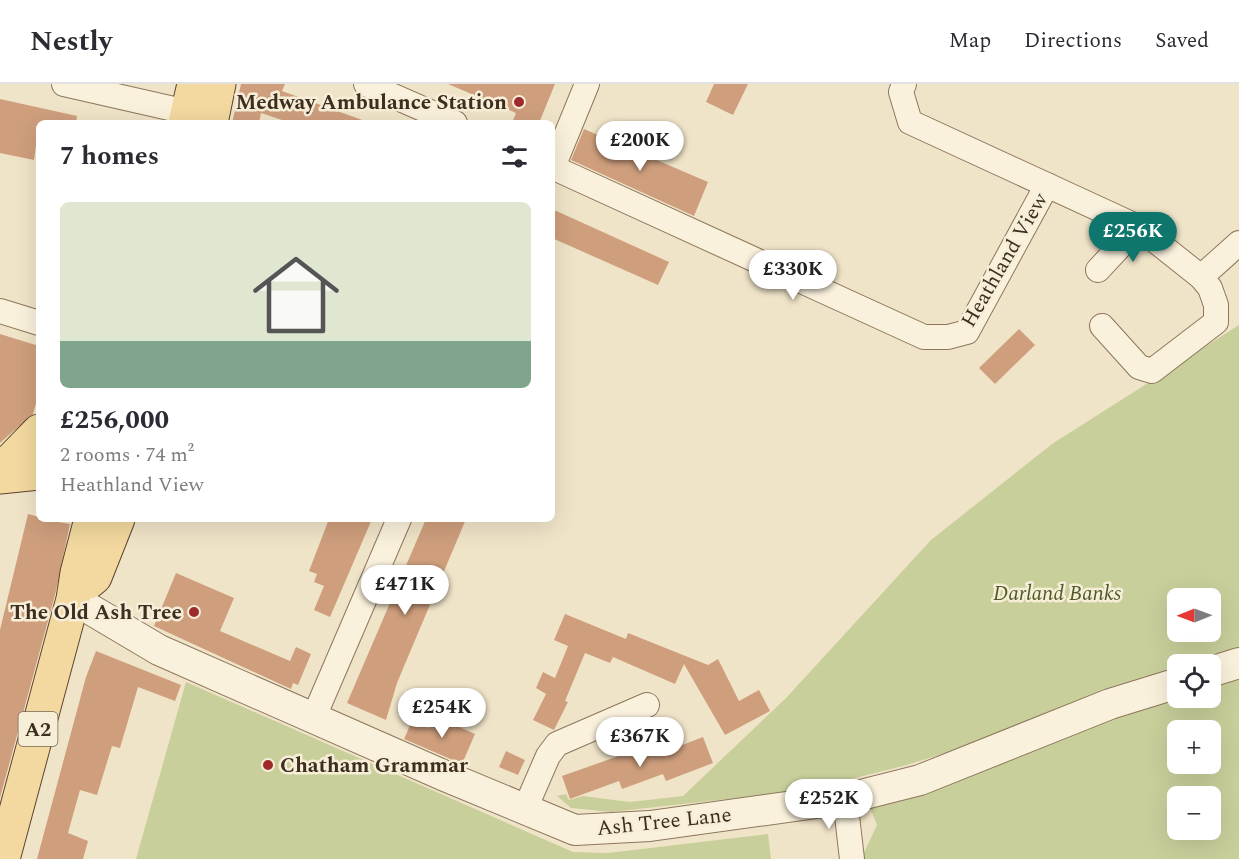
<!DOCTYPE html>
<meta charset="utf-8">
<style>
body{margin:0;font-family:Spectral,serif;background:#f7f7f7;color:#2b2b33;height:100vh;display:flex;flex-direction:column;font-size:22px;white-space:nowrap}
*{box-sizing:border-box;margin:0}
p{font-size:20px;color:#7c7c81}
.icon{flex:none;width:33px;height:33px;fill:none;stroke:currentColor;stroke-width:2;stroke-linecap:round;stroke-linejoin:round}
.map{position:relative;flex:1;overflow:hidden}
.side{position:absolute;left:36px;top:36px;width:519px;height:402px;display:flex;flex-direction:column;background:#fff;border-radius:9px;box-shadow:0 6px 24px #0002}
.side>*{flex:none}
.needle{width:39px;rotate:269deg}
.buttons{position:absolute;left:1167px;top:504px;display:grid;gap:12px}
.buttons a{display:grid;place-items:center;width:54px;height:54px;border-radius:9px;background:#fff;box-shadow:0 6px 24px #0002;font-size:30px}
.price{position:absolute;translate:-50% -51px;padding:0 14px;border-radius:21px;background:#fff;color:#222;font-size:20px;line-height:39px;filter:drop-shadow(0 2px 3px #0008)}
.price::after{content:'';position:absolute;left:50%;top:36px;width:18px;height:14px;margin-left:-9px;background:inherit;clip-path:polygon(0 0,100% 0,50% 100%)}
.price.on{background:#0f766e;color:#fff}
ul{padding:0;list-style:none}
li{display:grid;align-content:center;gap:12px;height:318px;padding:0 24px}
li span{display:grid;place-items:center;height:186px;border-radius:9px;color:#555}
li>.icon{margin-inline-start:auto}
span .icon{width:108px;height:108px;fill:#fffc;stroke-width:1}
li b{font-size:26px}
h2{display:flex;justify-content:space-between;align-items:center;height:72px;padding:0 24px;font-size:26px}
header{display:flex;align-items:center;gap:36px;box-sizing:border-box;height:84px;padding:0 30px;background:#fff;border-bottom:2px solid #e1e1e2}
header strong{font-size:28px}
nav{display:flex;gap:33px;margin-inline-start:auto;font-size:21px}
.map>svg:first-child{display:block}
.green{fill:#c9cf9b;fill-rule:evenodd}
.building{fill:#cf9f7d}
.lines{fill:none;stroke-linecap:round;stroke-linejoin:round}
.minor-casing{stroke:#8d765c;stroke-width:26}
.tertiary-casing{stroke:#8d765c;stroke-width:32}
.primary-casing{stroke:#5b4430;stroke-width:35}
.minor{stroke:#faf1dc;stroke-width:24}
.tertiary{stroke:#faf1dc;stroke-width:30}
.primary{stroke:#f3d9a0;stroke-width:33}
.poi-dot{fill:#9e2a2b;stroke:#f7eed8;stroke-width:2}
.labels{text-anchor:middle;stroke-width:5;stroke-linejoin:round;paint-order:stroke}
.shield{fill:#f7eed8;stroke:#756857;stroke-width:1.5}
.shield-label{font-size:20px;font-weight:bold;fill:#3d2e20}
.poi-label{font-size:21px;font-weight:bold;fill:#3d2e20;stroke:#f7eed8;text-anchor:end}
.street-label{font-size:21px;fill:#3d2e20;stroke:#f7eed8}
.park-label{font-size:21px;font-style:italic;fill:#4d5a26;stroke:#f7eed8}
</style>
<header>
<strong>Nestly</strong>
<nav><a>Map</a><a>Directions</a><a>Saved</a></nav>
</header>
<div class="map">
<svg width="1239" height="775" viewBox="0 0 1239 775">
<rect width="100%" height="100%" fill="#f0e4c8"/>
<g class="green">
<path d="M 1239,241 L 1239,577 L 1178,580 L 1177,596 L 907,681 L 808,706 L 611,728 L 571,724 L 557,712 L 566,710 L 569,716 L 583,712 L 630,718 L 683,712 L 786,614 L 931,456 L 1052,360 ZM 1178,514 L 1210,514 L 1210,548 L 1178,548 Z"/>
<path d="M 1239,583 L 1239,775 L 861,775 L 877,741 L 870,724 L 1177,607 L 1178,614 L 1210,614 L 1211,594 ZM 1178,646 L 1210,646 L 1210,680 L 1178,680 ZM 1178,712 L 1210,712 L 1210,746 L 1178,746 Z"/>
<path d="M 186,598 L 573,768 L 608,769 L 768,750 L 771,775 L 136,775 Z"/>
</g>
<g class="building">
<path d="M 241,0 L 285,0 L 282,7 L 365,37 L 365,39 L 291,39 L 261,29 L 259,39 L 232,39 Z"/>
<path d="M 448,0 L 555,0 L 539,39 L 512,39 L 516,29 Z"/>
<path d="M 714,0 L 748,0 L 733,31 L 706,18 Z"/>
<path d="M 0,15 L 77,32 L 76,39 L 39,39 L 34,76 L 0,69 Z"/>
<path d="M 584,45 L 708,98 L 694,132 L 571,76 Z"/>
<path d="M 552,125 L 669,178 L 658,201 L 552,154 Z"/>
<path d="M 1019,245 L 1035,261 L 995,300 L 979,284 Z"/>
<path d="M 0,250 L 39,262 L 39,309 L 33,330 L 0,359 Z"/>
<path d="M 28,430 L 39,433 L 39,435 L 70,440 L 55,511 L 0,714 L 0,546 Z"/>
<path d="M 329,435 L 372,435 L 330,533 L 314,526 L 324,502 L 314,498 L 317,490 L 309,487 Z"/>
<path d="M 426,435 L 466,435 L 397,599 L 386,636 L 347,619 Z"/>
<path d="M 176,489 L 234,514 L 220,547 L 290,577 L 296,563 L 311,570 L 298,601 L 293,599 L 291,605 L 154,542 Z"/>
<path d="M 565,530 L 626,555 L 628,549 L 708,581 L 718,575 L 739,617 L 759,606 L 770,627 L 725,651 L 684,580 L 675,600 L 613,573 L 610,579 L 585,569 L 565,617 L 568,618 L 554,646 L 533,636 L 546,610 L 536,604 L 543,588 L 555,594 L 568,562 L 554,556 Z"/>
<path d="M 96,567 L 181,601 L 175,617 L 138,603 L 120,664 L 112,662 L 97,711 L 80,706 L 68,749 L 88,757 L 83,775 L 37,775 L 86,593 Z"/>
<path d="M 434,632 L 475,650 L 462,680 L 404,655 L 412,637 L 429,644 Z"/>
<path d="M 703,653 L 713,679 L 666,697 L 663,690 L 622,705 L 619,697 L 570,715 L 562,692 L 630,668 L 632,673 L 675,658 L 677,663 Z"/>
<path d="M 506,667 L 525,676 L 518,691 L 499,683 Z"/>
</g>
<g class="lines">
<defs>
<g id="minor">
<path d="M 64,0 L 187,28"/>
<path d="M 366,0 L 455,39"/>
<path d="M 904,0 L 901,8 L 910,38 L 1138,143 L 1201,193 L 1210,204 L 1216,221 L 1216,238 L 1152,287 L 1139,283 L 1102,242"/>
<path d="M 552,83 L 924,253 L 948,253 L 967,248 L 1047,101"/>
<path d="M 553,83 L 587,0"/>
<path d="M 1098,186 L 1138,143"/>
<path d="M 1201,193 L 1239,159"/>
<path d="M 0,227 L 39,239"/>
<path d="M 313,635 L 399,435"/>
<path d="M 845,715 L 852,775"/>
<path d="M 525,725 L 548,672 L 557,660 L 647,621"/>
</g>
<g id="tertiary">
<path d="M 73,515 L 159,566 L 445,692 L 575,746 L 650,742 L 845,715 L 920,696 L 1110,620 L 1178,599"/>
<path d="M 1210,588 L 1239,579"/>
</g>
<g id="primary">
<path d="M 185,39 L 194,0"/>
<path d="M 211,39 L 219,0"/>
<path d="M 0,387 L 39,347"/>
<path d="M 0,393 L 39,389"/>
<path d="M 89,498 L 95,493 L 118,435"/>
<path d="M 3,775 L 73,515 L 77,489 L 91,435"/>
</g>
</defs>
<use href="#minor" class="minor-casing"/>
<use href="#tertiary" class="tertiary-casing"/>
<use href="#primary" class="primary-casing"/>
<use href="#minor" class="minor"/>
<use href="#tertiary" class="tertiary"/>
<use href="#primary" class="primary"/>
</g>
<g class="poi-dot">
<circle cx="519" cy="18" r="6"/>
<circle cx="194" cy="528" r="6"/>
<circle cx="268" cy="681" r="6"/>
</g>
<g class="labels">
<rect class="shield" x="18.5" y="628" width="39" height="34" rx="4.5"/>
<g class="shield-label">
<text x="38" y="652">A2</text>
</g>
<g class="poi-label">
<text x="507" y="25">Medway Ambulance Station</text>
<text x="182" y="535">The Old Ash Tree</text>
<text x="280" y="688" text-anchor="start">Chatham Grammar</text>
</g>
<g class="street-label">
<text transform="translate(1004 176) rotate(-60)" y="7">Heathland View</text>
<text transform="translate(664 737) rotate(-6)" y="7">Ash Tree Lane</text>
</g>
<g class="park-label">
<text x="1057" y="516">Darland Banks</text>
</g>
</g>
</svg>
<div class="buttons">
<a><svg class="needle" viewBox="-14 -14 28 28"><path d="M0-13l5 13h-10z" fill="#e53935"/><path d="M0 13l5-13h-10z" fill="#7c7c81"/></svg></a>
<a><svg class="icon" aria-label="locate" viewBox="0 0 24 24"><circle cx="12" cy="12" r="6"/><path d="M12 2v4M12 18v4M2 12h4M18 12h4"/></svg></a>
<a>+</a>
<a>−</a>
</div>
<b class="price" style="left:640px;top:88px">£200K</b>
<b class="price on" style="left:1133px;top:179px">£256K</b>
<b class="price" style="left:793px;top:217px">£330K</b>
<b class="price" style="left:405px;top:532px">£471K</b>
<b class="price" style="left:442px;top:655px">£254K</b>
<b class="price" style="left:640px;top:684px">£367K</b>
<b class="price" style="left:829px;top:746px">£252K</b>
<section class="side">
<h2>7 homes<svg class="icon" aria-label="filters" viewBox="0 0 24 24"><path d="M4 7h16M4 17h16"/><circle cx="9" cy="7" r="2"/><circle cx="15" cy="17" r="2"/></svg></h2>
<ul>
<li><span style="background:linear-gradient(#dfe7d0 75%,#7fa58c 0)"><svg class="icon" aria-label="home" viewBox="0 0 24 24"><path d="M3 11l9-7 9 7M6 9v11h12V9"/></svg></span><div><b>£256,000</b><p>2 rooms · 74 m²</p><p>Heathland View</p></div></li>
</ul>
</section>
</div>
